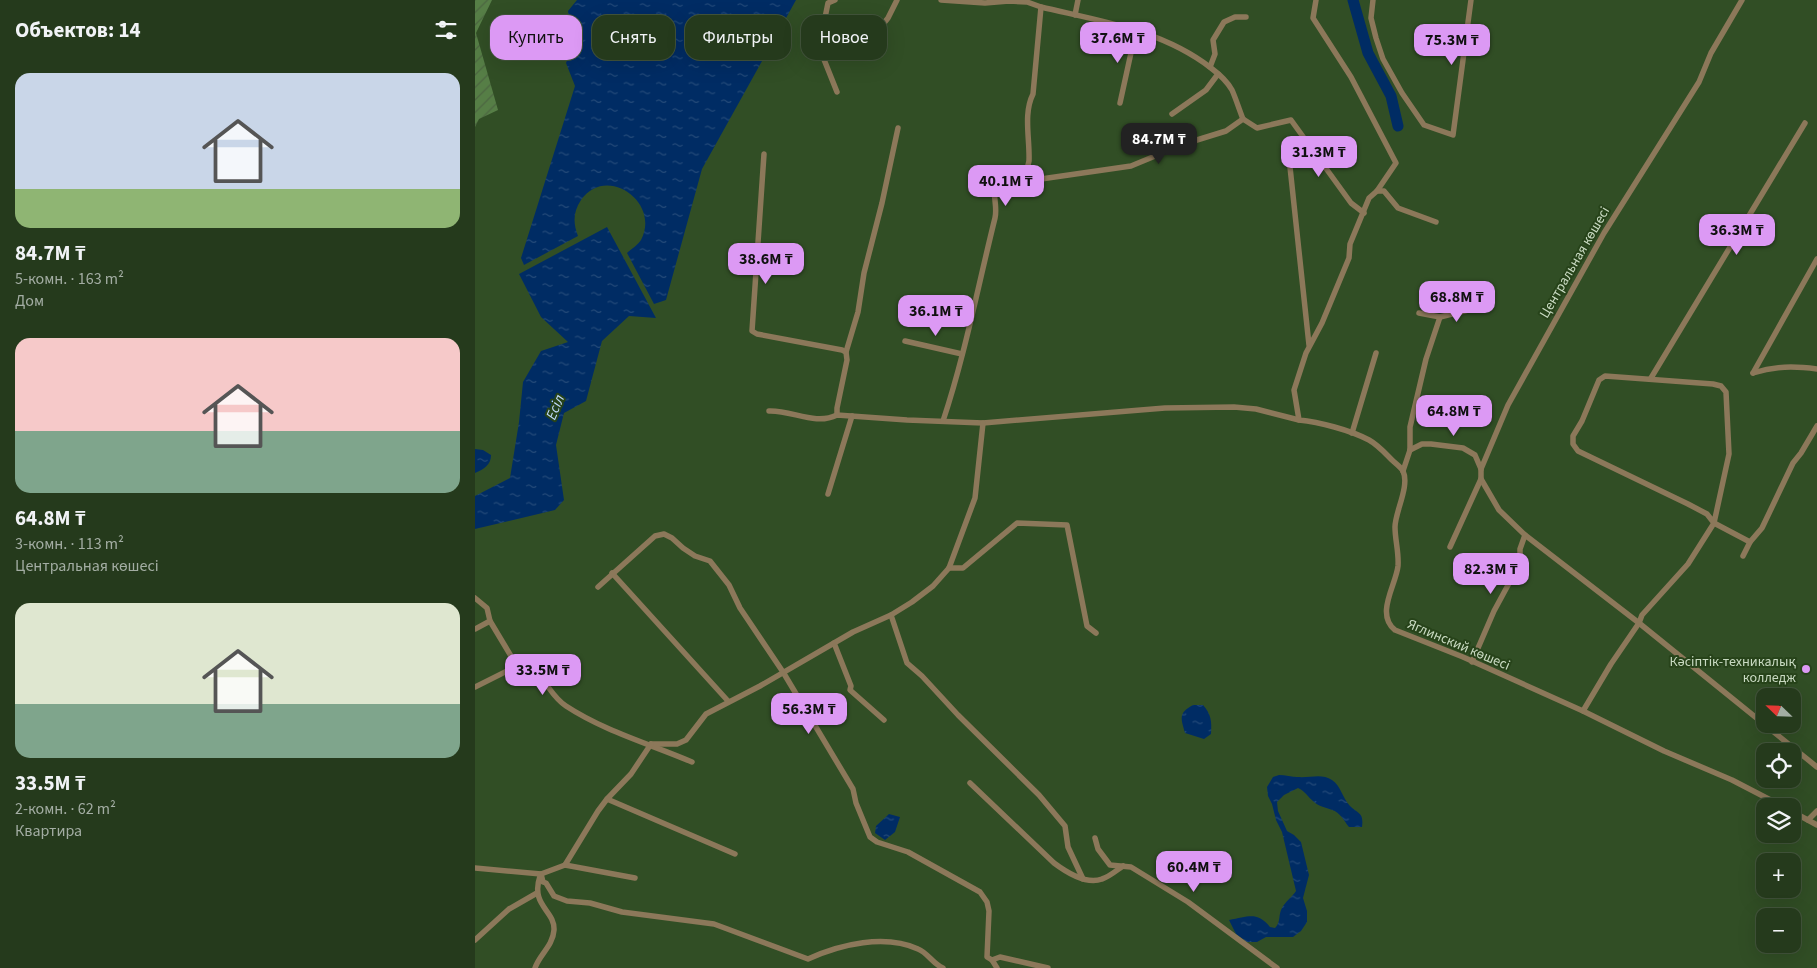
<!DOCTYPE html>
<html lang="ru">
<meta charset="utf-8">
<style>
body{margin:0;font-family:"Source Sans 3",sans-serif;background:#314529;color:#f1f3f6;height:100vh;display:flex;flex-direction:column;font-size:19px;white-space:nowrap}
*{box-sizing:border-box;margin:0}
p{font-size:16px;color:#a3ada3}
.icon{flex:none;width:28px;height:28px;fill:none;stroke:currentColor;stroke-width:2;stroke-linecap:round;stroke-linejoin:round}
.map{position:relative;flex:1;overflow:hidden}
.drawer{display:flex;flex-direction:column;background:#253a1c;width:475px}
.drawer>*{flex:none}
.banner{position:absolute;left:15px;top:15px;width:475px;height:45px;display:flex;gap:10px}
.needle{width:32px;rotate:293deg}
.buttons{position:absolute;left:1281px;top:688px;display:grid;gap:10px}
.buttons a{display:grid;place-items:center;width:45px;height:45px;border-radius:10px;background:#253a1c;box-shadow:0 5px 20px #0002,0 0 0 1px #42543b;font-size:25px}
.price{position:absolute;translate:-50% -42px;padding:0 11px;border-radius:10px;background:#dc99f4;color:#111;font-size:16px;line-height:32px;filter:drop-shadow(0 1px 2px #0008)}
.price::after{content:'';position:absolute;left:50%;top:30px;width:15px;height:11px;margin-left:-8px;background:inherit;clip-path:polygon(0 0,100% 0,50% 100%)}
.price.active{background:#222;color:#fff}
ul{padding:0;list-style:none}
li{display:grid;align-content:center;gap:10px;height:265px;padding:0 15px}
li span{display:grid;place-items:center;height:155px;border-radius:15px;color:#555}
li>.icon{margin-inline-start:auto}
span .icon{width:90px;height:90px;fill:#fffc;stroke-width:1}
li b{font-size:21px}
h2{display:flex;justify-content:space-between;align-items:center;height:60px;padding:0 15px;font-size:21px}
.chip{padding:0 18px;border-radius:15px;background:#253a1c;box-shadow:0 5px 20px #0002,0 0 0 1px #42543b;font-size:18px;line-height:45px}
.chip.active{background:#dc99f4;color:#111}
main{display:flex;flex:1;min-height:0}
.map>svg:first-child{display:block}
.garden{fill:url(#garden-furrows)}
.water{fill:url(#water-ripples)}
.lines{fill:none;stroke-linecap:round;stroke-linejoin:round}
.river{stroke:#002c64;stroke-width:11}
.minor{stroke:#8c785a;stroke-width:5.5}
.poi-dot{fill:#dc99f4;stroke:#27431a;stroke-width:2}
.labels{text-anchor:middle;stroke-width:4;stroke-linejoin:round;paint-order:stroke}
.street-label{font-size:14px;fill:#cadbc3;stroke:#27431a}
.poi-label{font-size:14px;fill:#cadbc3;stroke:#27431a;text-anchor:end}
.water-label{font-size:15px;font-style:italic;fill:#c2dbfe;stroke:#27431a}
</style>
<main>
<section class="drawer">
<h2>Объектов: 14<svg class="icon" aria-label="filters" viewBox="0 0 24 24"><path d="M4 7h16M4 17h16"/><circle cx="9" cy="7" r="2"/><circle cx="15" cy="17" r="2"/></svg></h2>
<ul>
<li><span style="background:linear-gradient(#c9d6e8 75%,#8fb573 0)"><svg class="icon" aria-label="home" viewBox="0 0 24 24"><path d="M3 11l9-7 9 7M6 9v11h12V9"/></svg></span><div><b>84.7M ₸</b><p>5-комн. · 163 m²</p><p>Дом</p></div></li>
<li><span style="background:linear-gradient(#f6c9c9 60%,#7fa58c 0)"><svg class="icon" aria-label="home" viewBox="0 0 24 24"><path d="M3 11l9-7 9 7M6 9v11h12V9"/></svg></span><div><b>64.8M ₸</b><p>3-комн. · 113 m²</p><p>Центральная көшесі</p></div></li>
<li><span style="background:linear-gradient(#dfe7d0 65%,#7fa58c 0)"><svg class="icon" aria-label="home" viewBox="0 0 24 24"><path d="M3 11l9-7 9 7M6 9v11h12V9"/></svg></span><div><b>33.5M ₸</b><p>2-комн. · 62 m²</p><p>Квартира</p></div></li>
</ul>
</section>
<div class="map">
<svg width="1342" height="968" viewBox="0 0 1342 968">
<defs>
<pattern id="garden-furrows" width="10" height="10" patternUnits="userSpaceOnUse" patternTransform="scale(1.25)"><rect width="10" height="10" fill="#567e46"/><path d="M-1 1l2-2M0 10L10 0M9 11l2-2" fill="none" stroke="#4c6641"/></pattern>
<pattern id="water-ripples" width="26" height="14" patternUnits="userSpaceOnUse" patternTransform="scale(1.25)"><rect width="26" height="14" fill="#002c64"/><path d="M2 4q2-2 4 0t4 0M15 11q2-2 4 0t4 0" fill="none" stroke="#244a79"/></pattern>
</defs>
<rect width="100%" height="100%" fill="#314e25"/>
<path class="garden" d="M 0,0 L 17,0 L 1,33 L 23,110 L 4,119 L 0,127 Z"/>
<g class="water">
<path d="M 102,0 L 321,0 L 227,169 L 191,300 L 179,304 L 152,253 C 156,249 163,245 166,240 C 186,202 131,164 106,200 C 98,212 98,223 103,236 L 49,265 L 46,258 L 100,86 L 91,63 L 98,46 L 93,11 Z"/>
<path d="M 132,227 L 181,318 L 154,316 L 127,341 L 111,401 L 89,413 L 81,445 L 89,500 L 80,510 L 0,529 L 0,496 L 35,478 L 44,422 L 48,382 L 66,351 L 93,342 L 66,317 L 44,274 Z"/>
<path d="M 0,449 L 8,450 L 16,455 C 16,465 9,469 0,473 Z"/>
<path d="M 718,705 L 728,705 C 736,714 737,721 736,734 L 729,739 L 710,733 C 706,718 703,713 718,705 Z"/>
<path d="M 804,775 C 810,775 817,777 823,777 C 835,778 847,773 857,780 C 866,786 868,799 875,806 C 883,814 889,812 887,827 L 874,827 C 869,821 865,812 857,810 C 850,807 845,807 839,802 C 833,797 830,791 823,788 L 809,795 L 802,802 L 803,811 L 812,831 L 819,835 L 826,842 L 834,875 L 828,898 L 832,911 L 832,922 L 826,931 L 818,937 L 791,937 L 782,942 L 772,942 L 761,934 L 754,920 C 773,917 782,911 795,927 L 800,928 C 806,922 803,915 807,908 C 810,902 817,897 821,891 L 807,832 L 801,820 L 797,804 L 793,796 L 792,787 L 798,777 Z"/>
<path d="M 414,814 L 425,817 L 420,832 L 410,840 L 400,833 L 401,826 Z"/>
</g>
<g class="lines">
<path class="river" d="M 878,0 L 893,53 L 916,96 L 923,126"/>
<g class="minor">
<path d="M 360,0 L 353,3 L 344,47 L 362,92"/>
<path d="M 466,0 L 510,3 L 534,1 L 552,2 L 566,7 C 625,21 687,30 736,68 C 744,74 752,81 757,90 C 761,99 764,109 768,119"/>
<path d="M 841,0 L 838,18 L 876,77 L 921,163 L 902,191 L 894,198 L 875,244 L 874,258 L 847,323 L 831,353 L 819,390 L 824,420 C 844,422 875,430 894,440 C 903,445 910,453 917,460 C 920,463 926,467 928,471 C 935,486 920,512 920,527 C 920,540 924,552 923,566 C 921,585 900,614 920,630 L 988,657 L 1108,711 L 1189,751 L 1257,780 L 1307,806"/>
<path d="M 898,0 L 896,18 L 901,38 L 908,59 L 927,93 L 949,125 L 978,135 L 996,0"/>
<path d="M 600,15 L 603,0"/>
<path d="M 396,39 L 413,18 L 422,0"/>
<path d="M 735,67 L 740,54 L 738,40 L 749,22 L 760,17 L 771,17"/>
<path d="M 645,103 L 661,30"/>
<path d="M 697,114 L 731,90 L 743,74"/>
<path d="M 289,154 L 277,331 L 282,334 L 367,350 L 371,352"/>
<path d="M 815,167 L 834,345"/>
<path d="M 550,176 L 566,179 L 656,166 L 709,144 L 751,131 L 768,119 L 782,128 L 816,120 L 876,203 L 889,213"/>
<path d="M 902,191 L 909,191 L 923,208 L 961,222"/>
<path d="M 965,317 L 993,310"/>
<path d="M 430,341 L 487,354"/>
<path d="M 1278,373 L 1342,259"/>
<path d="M 1278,373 C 1300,366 1319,366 1342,369"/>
<path d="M 1176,378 L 1330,123"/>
<path d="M 294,411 C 317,410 340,426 362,415 L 432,420 L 508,423 L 690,408 L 759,407 L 781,409 L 824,420"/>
<path d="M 362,415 L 362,408 L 372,360 L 371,352 L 383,312 L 389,273 L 407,203 L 423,128"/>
<path d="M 468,421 C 490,355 503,286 520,218 C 523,205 516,194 522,181 L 528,180 L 535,182 L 550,176 C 551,171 553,166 554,161 C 555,139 548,114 558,94 L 566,7"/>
<path d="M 877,433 L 901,353"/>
<path d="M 935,450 L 947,444 L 956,444 L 988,448 L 1000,455 L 1006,469"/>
<path d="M 928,471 L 935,450 L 935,427 L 951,359 L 965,317 L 944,313"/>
<path d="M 1006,479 L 1024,510 L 1050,535 L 1164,623 L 1342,767"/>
<path d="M 353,494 L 377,416"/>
<path d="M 975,547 L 1006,479 L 1006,469 L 1033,405 L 1129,233 L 1224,82 L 1236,53 L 1267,0"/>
<path d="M 1268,556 L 1275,542 L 1287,528 L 1318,463 L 1326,453 L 1342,426"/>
<path d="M 474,568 L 488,568 L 542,523 L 592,525 L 612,626 L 621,633"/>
<path d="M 137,573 L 253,701"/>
<path d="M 123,587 L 180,536 L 189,534 L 197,538 L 208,548 L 220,556 L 235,561 L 254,585 L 265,608 L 308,672 L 378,789 L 381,803 L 395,837 L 402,842 L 433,852 L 505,892 L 512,902 L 514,911 L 512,957 L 517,960"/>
<path d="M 0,598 L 12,608 L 15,621 L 42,666 C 71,670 71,693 91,706 C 129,731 175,744 217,762"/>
<path d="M 416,615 L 432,663 L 447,676 L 483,715 L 564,795 L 590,826 L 593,847 L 608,879"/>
<path d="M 0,629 L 15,621"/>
<path d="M 359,643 L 376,686 L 375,690 L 409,720"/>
<path d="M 997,662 L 1019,611 L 1045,563 L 1045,549 L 1050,535"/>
<path d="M 0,687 L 42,666"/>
<path d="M 1108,711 L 1136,664 L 1164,623 L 1167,615 L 1213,564 L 1239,523 L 1254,454 L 1251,392 L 1246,386 L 1238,384 L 1130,376 L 1124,380 L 1107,421 L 1098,436 L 1098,444 L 1103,451 L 1213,504 L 1232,514 L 1239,523 L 1275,542"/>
<path d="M 176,744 L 202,744 L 211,740 L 231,714 L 285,686 L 378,632 L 416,615 L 437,602 L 458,586 L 474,568 L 500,498 L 508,423"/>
<path d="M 495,783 L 579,863 C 591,872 611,885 627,879 C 634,877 642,870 648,866"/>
<path d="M 132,799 L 260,854"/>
<path d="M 1318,812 L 1342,825"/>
<path d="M 1333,820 L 1342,811"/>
<path d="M 620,838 L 623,849 L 635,865 L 656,867 L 713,902 L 802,968"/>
<path d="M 90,865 L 160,878"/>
<path d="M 0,868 L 66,874 L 90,865 L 123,811 L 132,799 L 156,774 L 176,744"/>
<path d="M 66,874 L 68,882 L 71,883 L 79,896 L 92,901 L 115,903 L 147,912 L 239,924 L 333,959 C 366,944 410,934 443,949 C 453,953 458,964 468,968"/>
<path d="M 0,940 L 34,909 L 62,893"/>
<path d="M 60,968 C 64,955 78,946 79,930 C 80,910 55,906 65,876"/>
<path d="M 522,968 L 517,960 L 525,957 L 573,968"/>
</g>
</g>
<circle class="poi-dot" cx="1331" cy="669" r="5"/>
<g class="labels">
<g class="street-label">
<text transform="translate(1099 262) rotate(-60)" y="5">Центральная көшесі</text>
<text transform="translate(984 644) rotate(23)" y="5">Яглинский көшесі</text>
</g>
<g class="poi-label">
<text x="1321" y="666">Кәсіптік-техникалық<tspan x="1321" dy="16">колледж</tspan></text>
</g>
<g class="water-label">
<text transform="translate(80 407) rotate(-67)" y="5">Есіл</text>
</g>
</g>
</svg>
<div class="buttons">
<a><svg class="needle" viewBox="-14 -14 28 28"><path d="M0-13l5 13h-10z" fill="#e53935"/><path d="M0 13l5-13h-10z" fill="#a3ada3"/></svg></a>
<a><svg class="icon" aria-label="locate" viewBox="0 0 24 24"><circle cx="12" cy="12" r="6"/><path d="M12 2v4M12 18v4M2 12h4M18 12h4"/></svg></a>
<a><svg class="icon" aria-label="layers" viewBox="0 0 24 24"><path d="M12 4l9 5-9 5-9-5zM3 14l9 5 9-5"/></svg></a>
<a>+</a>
<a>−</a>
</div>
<b class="price" style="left:643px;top:64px">37.6M ₸</b>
<b class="price" style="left:977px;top:66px">75.3M ₸</b>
<b class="price active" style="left:684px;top:165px">84.7M ₸</b>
<b class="price" style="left:844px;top:178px">31.3M ₸</b>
<b class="price" style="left:531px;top:207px">40.1M ₸</b>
<b class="price" style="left:1262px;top:256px">36.3M ₸</b>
<b class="price" style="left:291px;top:285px">38.6M ₸</b>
<b class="price" style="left:982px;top:323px">68.8M ₸</b>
<b class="price" style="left:461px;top:337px">36.1M ₸</b>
<b class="price" style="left:979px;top:437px">64.8M ₸</b>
<b class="price" style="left:1016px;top:595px">82.3M ₸</b>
<b class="price" style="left:68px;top:696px">33.5M ₸</b>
<b class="price" style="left:334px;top:735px">56.3M ₸</b>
<b class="price" style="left:719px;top:893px">60.4M ₸</b>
<div class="banner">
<a class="chip active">Купить</a>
<a class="chip">Снять</a>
<a class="chip">Фильтры</a>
<a class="chip">Новое</a>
</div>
</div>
</main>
